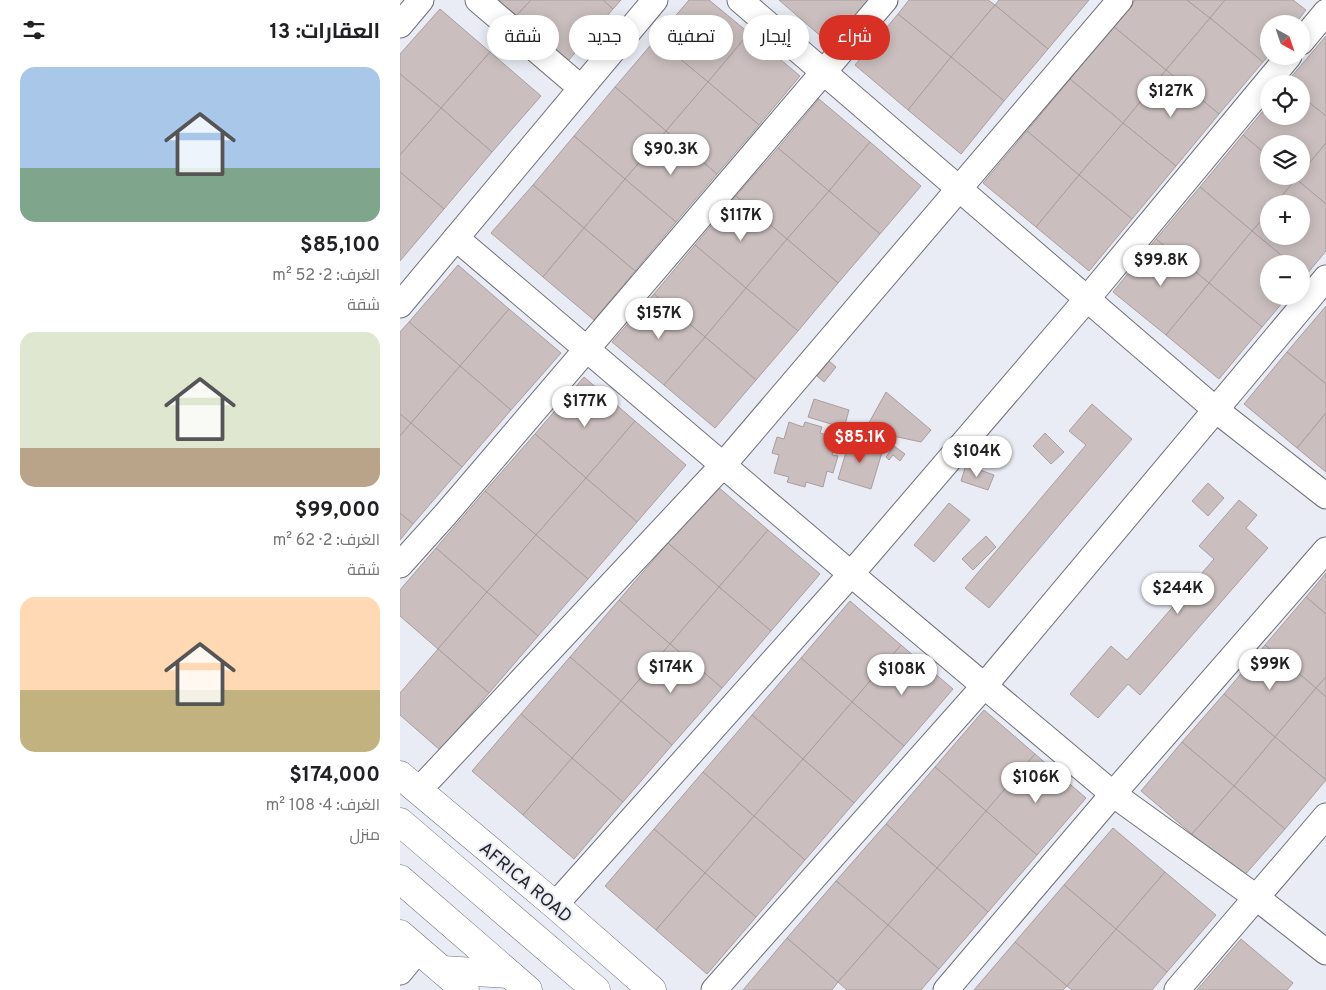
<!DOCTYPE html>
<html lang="ar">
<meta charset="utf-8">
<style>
body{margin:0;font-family:Overpass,Cairo,sans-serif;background:#f6f6f6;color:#202124;direction:rtl;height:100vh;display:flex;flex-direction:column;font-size:19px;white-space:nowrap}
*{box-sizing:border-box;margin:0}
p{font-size:16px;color:#757577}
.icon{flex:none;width:28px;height:28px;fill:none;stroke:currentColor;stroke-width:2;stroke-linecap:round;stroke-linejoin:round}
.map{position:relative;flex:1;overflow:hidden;direction:ltr}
.side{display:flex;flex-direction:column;background:#fff;width:400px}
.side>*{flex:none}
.hud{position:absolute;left:15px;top:15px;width:475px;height:45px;direction:rtl;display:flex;gap:10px}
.needle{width:32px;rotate:140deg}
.buttons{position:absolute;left:860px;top:15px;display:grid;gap:10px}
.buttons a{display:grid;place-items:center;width:50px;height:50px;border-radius:50%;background:#fff;box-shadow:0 2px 12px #0003;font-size:25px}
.price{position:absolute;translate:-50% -42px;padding:0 11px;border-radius:18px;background:#fff;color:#222;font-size:16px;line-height:32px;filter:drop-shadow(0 1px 2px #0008)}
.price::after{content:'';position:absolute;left:50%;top:30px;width:15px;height:11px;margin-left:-8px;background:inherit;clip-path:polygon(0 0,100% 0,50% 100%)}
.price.on{background:#d93025;color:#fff}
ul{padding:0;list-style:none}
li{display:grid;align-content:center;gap:10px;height:265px;padding:0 20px}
li span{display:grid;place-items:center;height:155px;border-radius:15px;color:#555}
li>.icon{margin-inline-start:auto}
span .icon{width:90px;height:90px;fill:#fffc;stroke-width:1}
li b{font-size:21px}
h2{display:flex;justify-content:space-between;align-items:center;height:60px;padding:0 20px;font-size:21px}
.tag{padding:0 18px;border-radius:22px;background:#fff;box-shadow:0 2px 12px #0003;font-size:18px;line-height:45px}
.tag.on{background:#d93025;color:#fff}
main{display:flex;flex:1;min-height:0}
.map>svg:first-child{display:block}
.building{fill:#cabfbe;stroke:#a99e9e}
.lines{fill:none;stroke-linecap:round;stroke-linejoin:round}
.minor-casing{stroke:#707179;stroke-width:27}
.tertiary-casing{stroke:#707179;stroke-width:29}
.trunk-casing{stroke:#707179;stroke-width:29}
.minor{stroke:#fff;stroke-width:25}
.tertiary{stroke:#fff;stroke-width:28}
.trunk{stroke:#fff;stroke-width:28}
.labels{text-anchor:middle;stroke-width:4;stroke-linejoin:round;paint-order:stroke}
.street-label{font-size:18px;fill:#26272a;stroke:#eaecf5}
</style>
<main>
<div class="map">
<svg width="926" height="990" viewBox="0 0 926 990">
<rect width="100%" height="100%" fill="#eaecf5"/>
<g class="building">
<path d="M 98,0 L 131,0 L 116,16 Z"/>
<path d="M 131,0 L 203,0 L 213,9 L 168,61 L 116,16 Z"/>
<path d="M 203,0 L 221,0 L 213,9 Z"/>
<path d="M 289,0 L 309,0 L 349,33 L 308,82 L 256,39 Z"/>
<path d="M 379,0 L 468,0 L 431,45 Z"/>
<path d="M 509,0 L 588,0 L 595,5 L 551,57 L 498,14 Z"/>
<path d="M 599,0 L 689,0 L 648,49 L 595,5 Z"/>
<path d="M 735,0 L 787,0 L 810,18 L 766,70 L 713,26 Z"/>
<path d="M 787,0 L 825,0 L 810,18 Z"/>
<path d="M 825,0 L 893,0 L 906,10 L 895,24 L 869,24 L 869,55 L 863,62 L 810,18 Z"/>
<path d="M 595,5 L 648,49 L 604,101 L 551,57 Z"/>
<path d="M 40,9 L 90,52 L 41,108 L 0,74 L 0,54 Z"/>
<path d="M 498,14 L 551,57 L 508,110 L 455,65 Z"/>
<path d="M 810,18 L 863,62 L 819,114 L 766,70 Z"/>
<path d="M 713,26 L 766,70 L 723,123 L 670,79 Z"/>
<path d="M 349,33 L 400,76 L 359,125 L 308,82 Z"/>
<path d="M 926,36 L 926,116 L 901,96 L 901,84 L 886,83 Z"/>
<path d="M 256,39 L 308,82 L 266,131 L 215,87 Z"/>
<path d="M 90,52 L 141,96 L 92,152 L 41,108 Z"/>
<path d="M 551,57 L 604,101 L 561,154 L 508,110 Z"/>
<path d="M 766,70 L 819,114 L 776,166 L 723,123 Z"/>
<path d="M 0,74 L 41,108 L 0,155 Z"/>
<path d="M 670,79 L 723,123 L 679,175 L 627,131 Z"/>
<path d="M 308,82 L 359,125 L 317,174 L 266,131 Z"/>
<path d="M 215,87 L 266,131 L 225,179 L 174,136 Z"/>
<path d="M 901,96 L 926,116 L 926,143 L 901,173 L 901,144 L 869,144 L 869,157 L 843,135 L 869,104 L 869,116 L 901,116 Z"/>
<path d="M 419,99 L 470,142 L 429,191 L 378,148 Z"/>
<path d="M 41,108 L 92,152 L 44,209 L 0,172 L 0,155 Z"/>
<path d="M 723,123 L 776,166 L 732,219 L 679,175 Z"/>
<path d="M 266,131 L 317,174 L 276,222 L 225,179 Z"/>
<path d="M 627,131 L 679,175 L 636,227 L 583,183 Z"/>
<path d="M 843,135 L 869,157 L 869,176 L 892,176 L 896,179 L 875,204 L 869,204 L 869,212 L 852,231 L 800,187 Z"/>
<path d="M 174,136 L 225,179 L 184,228 L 133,185 Z"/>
<path d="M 470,142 L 521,186 L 480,234 L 429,191 Z"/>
<path d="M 926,143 L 926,204 L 896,179 L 898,176 L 901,176 L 901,173 Z"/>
<path d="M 378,148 L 429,191 L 387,239 L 336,196 Z"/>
<path d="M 0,172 L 44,209 L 0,261 Z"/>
<path d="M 679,175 L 732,219 L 689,271 L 636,227 Z"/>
<path d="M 225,179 L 276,222 L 235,271 L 184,228 Z"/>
<path d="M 896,179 L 926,204 L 926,251 L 906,275 L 901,272 L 901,264 L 892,264 L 852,231 L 869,212 L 869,236 L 901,236 L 901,204 L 875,204 Z"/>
<path d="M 133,185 L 184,228 L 143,277 L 91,233 Z"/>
<path d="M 800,187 L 852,231 L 809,283 L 756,239 Z"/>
<path d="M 429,191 L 480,234 L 438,283 L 387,239 Z"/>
<path d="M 336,196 L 387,239 L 346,288 L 295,245 Z"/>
<path d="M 184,228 L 235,271 L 194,320 L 143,277 Z"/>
<path d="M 852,231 L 892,264 L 869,264 L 869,296 L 888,296 L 862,327 L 809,283 Z"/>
<path d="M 387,239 L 438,283 L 398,331 L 346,288 Z"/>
<path d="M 756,239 L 809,283 L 766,335 L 713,292 Z"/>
<path d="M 295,245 L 346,288 L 305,337 L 254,294 Z"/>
<path d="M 58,265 L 109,309 L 60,366 L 9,322 Z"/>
<path d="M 809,283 L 862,327 L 819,379 L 766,335 Z"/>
<path d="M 346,288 L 398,331 L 356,380 L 305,337 Z"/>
<path d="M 254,294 L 305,337 L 264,385 L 212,342 Z"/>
<path d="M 926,306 L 926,384 L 887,352 Z"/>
<path d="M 109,309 L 161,353 L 111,410 L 60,366 Z"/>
<path d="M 9,322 L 60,366 L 11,423 L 0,414 L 0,332 Z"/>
<path d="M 305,337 L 356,380 L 315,428 L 264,385 Z"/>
<path d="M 887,352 L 926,384 L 926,413 L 897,448 L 844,404 Z"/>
<path d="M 429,361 L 436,367 L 424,382 L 417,376 Z"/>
<path d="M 60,366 L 111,410 L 62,467 L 11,423 Z"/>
<path d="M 184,377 L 235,421 L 186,478 L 135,434 Z"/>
<path d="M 486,392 L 531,430 L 521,442 L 465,430 Z"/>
<path d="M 414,399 L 449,410 L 444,428 L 408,417 Z"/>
<path d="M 692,404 L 732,439 L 589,608 L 565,588 L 686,445 L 669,431 Z"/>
<path d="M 926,413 L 926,472 L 897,448 Z"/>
<path d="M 0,414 L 11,423 L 0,436 Z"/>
<path d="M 235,421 L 286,465 L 237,522 L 186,478 Z"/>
<path d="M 389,422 L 403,427 L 405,422 L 422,427 L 420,433 L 437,438 L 432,455 L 438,456 L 433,473 L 427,471 L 423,487 L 406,482 L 405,487 L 387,482 L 389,477 L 374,473 L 379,455 L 372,453 L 377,437 L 384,439 Z"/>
<path d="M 11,423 L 62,467 L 13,524 L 0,513 L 0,436 Z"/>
<path d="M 645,433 L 664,452 L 651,464 L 633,446 Z"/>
<path d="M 135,434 L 186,478 L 136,535 L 85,491 Z"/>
<path d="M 450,439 L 483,449 L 471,489 L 438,479 Z"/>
<path d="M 494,446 L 505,454 L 500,461 L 493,455 L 489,460 L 486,457 Z"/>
<path d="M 566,465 L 594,475 L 588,490 L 561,481 Z"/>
<path d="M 186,478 L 237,522 L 188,579 L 136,535 Z"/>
<path d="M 808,483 L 824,498 L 808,516 L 792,501 Z"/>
<path d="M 317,486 L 368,530 L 319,587 L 268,543 Z"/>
<path d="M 85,491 L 136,535 L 87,592 L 36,548 Z"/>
<path d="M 839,500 L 857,515 L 846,528 L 868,548 L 740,695 L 728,684 L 698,718 L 670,694 L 711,646 L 727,660 L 814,559 L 799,546 Z"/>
<path d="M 549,503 L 570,520 L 534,562 L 514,545 Z"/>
<path d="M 0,513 L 13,524 L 0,540 Z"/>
<path d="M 368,530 L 420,574 L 371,631 L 319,587 Z"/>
<path d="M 136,535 L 188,579 L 138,636 L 87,592 Z"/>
<path d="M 586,536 L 596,547 L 573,570 L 562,559 Z"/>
<path d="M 268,543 L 319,587 L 270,644 L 219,600 Z"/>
<path d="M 36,548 L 87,592 L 38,649 L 0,616 L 0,590 Z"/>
<path d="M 926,573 L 926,614 L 906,597 Z"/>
<path d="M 319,587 L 371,631 L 322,688 L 270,644 Z"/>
<path d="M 87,592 L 138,636 L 89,693 L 38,649 Z"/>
<path d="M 906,597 L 926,614 L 926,677 L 916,688 L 865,645 Z"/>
<path d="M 219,600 L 270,644 L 221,701 L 170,657 Z"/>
<path d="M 450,601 L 501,645 L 452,702 L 401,658 Z"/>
<path d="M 270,644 L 322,688 L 272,745 L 221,701 Z"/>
<path d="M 501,645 L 553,689 L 504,746 L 452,702 Z"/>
<path d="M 865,645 L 916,688 L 875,737 L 824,694 Z"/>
<path d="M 38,649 L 89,693 L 40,750 L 0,715 L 0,693 Z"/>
<path d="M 170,657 L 221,701 L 172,758 L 121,714 Z"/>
<path d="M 401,658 L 452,702 L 403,759 L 352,715 Z"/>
<path d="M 926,677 L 926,697 L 916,688 Z"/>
<path d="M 916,688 L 926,697 L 926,780 L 875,737 Z"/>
<path d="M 824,694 L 875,737 L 834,786 L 782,742 Z"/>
<path d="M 221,701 L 272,745 L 223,802 L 172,758 Z"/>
<path d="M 452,702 L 504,746 L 454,803 L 403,759 Z"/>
<path d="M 584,710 L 635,754 L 586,811 L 535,767 Z"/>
<path d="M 121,714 L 172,758 L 123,815 L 72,771 Z"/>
<path d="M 352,715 L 403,759 L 354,816 L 303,772 Z"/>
<path d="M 875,737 L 926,780 L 885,829 L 834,786 Z"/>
<path d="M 782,742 L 834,786 L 792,834 L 741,791 Z"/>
<path d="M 635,754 L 686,798 L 637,855 L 586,811 Z"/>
<path d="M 172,758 L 223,802 L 174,859 L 123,815 Z"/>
<path d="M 403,759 L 454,803 L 405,860 L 354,816 Z"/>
<path d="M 535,767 L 586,811 L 537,868 L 486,824 Z"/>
<path d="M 303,772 L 354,816 L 305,873 L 254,829 Z"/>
<path d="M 834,786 L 885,829 L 843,877 L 792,834 Z"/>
<path d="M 586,811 L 637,855 L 588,912 L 537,868 Z"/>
<path d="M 354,816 L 405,860 L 356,917 L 305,873 Z"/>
<path d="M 486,824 L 537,868 L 488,925 L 436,881 Z"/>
<path d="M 713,828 L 765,872 L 716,929 L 664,885 Z"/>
<path d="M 254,829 L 305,873 L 256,930 L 205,886 Z"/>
<path d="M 537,868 L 588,912 L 539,969 L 488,925 Z"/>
<path d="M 765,872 L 816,915 L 767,972 L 716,929 Z"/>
<path d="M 305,873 L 356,917 L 307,974 L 256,930 Z"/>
<path d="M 436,881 L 488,925 L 438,982 L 387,938 Z"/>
<path d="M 664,885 L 716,929 L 667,986 L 615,942 Z"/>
<path d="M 488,925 L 539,969 L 521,990 L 447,990 L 438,982 Z"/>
<path d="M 716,929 L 767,972 L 752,990 L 672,990 L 667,986 Z"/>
<path d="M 387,938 L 438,982 L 432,990 L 343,990 Z"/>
<path d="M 841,939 L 893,983 L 887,990 L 797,990 Z"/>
<path d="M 615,942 L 667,986 L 663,990 L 574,990 Z"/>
</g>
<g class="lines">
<defs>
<g id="minor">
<path d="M 78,0 L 181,88"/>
<path d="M 340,0 L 816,410 L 926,496"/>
<path d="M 0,25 L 21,0"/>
<path d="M 901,42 L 926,12"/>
<path d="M 56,238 L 451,574 L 713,794 L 857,898 L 926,952"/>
<path d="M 0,305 L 255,0"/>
<path d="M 0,565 L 45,515 L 485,0"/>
<path d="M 18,791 L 324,464 L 720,0"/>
<path d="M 155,905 L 451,574 L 687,299 L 889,56"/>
<path d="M 0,972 L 18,950"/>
<path d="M 314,990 L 585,685 L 926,278"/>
<path d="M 546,990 L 713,794 L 926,550"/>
<path d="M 777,990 L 926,816"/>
</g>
<g id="tertiary">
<path d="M 0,775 L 155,905 L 252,990"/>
<path d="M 0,934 L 65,990"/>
</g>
<g id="trunk">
<path d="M 0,822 L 196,990"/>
<path d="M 0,879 L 128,990"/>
<path d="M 42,970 L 109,974"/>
</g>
</defs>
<use href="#minor" class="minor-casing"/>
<use href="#tertiary" class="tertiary-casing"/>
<use href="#trunk" class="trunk-casing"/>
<use href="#minor" class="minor"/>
<use href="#tertiary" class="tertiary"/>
<use href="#trunk" class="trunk"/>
</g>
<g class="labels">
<g class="street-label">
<text transform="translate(126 882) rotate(40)" y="6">AFRICA ROAD</text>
</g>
</g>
</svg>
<div class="buttons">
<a><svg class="needle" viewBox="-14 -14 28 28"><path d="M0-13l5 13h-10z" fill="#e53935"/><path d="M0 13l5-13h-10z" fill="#757577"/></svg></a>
<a><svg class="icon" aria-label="locate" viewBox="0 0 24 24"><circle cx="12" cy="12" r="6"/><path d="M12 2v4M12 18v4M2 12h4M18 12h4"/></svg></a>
<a><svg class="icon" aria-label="layers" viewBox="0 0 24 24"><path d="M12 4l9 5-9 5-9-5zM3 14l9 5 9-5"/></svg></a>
<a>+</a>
<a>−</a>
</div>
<b class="price" style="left:771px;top:118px">$127K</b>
<b class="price" style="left:271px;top:176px">$90.3K</b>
<b class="price" style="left:341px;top:242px">$117K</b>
<b class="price" style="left:761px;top:287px">$99.8K</b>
<b class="price" style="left:259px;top:340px">$157K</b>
<b class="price" style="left:185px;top:428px">$177K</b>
<b class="price on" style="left:460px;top:464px">$85.1K</b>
<b class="price" style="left:577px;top:478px">$104K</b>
<b class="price" style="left:778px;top:615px">$244K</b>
<b class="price" style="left:870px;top:691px">$99K</b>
<b class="price" style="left:271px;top:694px">$174K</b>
<b class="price" style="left:502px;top:696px">$108K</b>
<b class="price" style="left:636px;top:804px">$106K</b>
<div class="hud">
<a class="tag on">شراء</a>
<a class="tag">إيجار</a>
<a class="tag">تصفية</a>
<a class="tag">جديد</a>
<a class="tag">شقة</a>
</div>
</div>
<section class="side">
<h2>العقارات: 13<svg class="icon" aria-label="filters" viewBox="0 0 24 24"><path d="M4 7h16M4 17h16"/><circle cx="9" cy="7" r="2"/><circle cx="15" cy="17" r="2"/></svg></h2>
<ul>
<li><span style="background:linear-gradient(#a9c7e8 65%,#7fa58c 0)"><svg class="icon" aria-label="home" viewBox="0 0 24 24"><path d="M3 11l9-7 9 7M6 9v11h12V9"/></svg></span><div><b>$85,100</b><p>الغرف: 2 · 52 m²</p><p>شقة</p></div></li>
<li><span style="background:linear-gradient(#dfe7d0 75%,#b9a48a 0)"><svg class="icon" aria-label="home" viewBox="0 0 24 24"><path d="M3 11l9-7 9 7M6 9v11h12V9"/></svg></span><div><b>$99,000</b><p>الغرف: 2 · 62 m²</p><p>شقة</p></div></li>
<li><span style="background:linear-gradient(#ffd9b3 60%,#c2b280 0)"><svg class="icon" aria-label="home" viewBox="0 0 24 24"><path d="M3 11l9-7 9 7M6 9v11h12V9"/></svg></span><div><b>$174,000</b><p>الغرف: 4 · 108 m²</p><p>منزل</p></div></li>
</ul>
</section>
</main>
